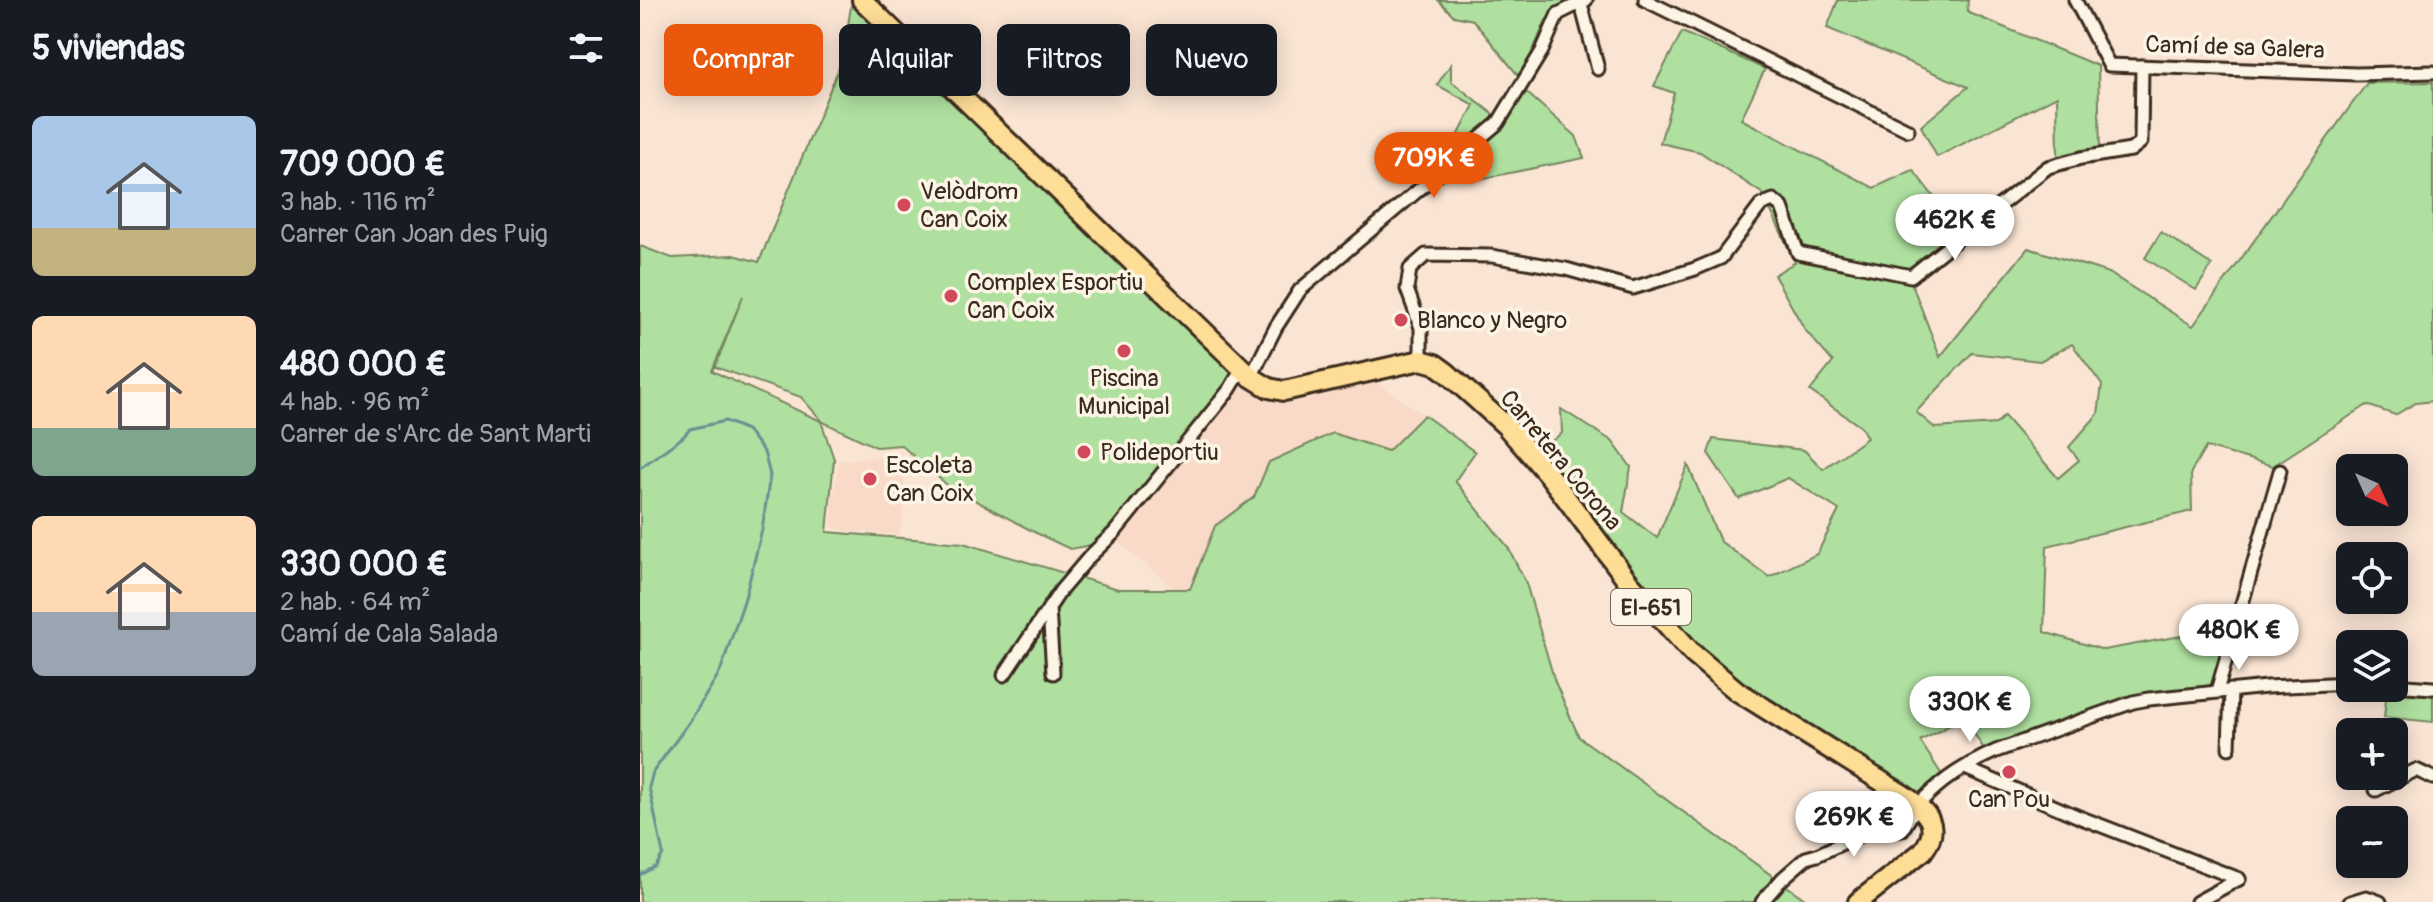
<!DOCTYPE html>
<html lang="es">
<meta charset="utf-8">
<style>
body{margin:0;font-family:Pangolin,sans-serif;background:#20242c;color:#f1f3f6;height:100vh;display:flex;flex-direction:column;font-size:30px;white-space:nowrap}
*{box-sizing:border-box;margin:0}
p{font-size:26px;color:#9ea1a6}
.icon{flex:none;width:44px;height:44px;fill:none;stroke:currentColor;stroke-width:2;stroke-linecap:round;stroke-linejoin:round}
.map{position:relative;flex:1;overflow:hidden}
.details{display:flex;flex-direction:column;background:#171b24;width:640px}
.details>*{flex:none}
.guide{position:absolute;left:24px;top:24px;width:760px;height:72px;display:flex;gap:16px}
.needle{width:52px;rotate:135deg}
.tools{position:absolute;left:1696px;top:454px;display:grid;gap:16px}
.tools a{display:grid;place-items:center;width:72px;height:72px;border-radius:12px;background:#171b24;box-shadow:0 4px 20px #0003;font-size:40px}
.price{position:absolute;translate:-50% -68px;padding:0 18px;border-radius:28px;background:#fff;color:#222;font-size:26px;line-height:52px;filter:drop-shadow(0 2px 4px #0008)}
.price::after{content:'';position:absolute;left:50%;top:48px;width:24px;height:18px;margin-left:-12px;background:inherit;clip-path:polygon(0 0,100% 0,50% 100%)}
.price.active{background:#ea580c;color:#fff}
ul{padding:0;list-style:none}
li{display:flex;align-items:center;gap:24px;height:200px;padding:0 32px}
li span{display:grid;place-items:center;flex:none;width:224px;height:160px;border-radius:12px;color:#555}
li>.icon{margin-inline-start:auto}
span .icon{width:96px;height:96px;fill:#fffc;stroke-width:1}
li b{font-size:34px}
h2{display:flex;justify-content:space-between;align-items:center;height:96px;padding:0 32px;font-size:34px}
.pill{padding:0 28px;border-radius:12px;background:#171b24;box-shadow:0 4px 20px #0003;font-size:28px;line-height:72px}
.pill.active{background:#ea580c;color:#fff}
main{display:flex;flex:1;min-height:0}
.map>svg:first-child{display:block}
.built{fill:#f9dac8}
.green{fill:#afe0a0;stroke:#75855f;stroke-width:2;fill-rule:evenodd}
.lines{fill:none;stroke-linecap:round;stroke-linejoin:round}
.stream{stroke:#689292;stroke-width:3}
.street-casing{stroke:#3b2a1e;stroke-width:17}
.primary-casing{stroke:#3b2a1e;stroke-width:24}
.street{stroke:#fcf5e5;stroke-width:11}
.primary{stroke:#fedd96;stroke-width:18}
.poi-dot{fill:#d1495b;stroke:#fcf5e5;stroke-width:3}
.labels{text-anchor:middle;stroke-width:7;stroke-linejoin:round;paint-order:stroke}
.shield{fill:#fcf5e5;stroke:#75675a;stroke-width:2}
.shield-label{font-size:22px;font-weight:bold;fill:#3b2a1e}
.street-label{font-size:24px;fill:#3b2a1e;stroke:#fcf5e5}
.poi-label{font-size:24px;fill:#3b2a1e;stroke:#fcf5e5;text-anchor:start}
</style>
<main>
<section class="details">
<h2>5 viviendas<svg class="icon" aria-label="filters" viewBox="0 0 24 24"><path d="M4 7h16M4 17h16"/><circle cx="9" cy="7" r="2"/><circle cx="15" cy="17" r="2"/></svg></h2>
<ul>
<li><span style="background:linear-gradient(#a9c7e8 70%,#c2b280 0)"><svg class="icon" aria-label="home" viewBox="0 0 24 24"><path d="M3 11l9-7 9 7M6 9v11h12V9"/></svg></span><div><b>709 000 €</b><p>3 hab. · 116 m²</p><p>Carrer Can Joan des Puig</p></div></li>
<li><span style="background:linear-gradient(#ffd9b3 70%,#7fa58c 0)"><svg class="icon" aria-label="home" viewBox="0 0 24 24"><path d="M3 11l9-7 9 7M6 9v11h12V9"/></svg></span><div><b>480 000 €</b><p>4 hab. · 96 m²</p><p>Carrer de s'Arc de Sant Marti</p></div></li>
<li><span style="background:linear-gradient(#ffd9b3 60%,#9aa5b1 0)"><svg class="icon" aria-label="home" viewBox="0 0 24 24"><path d="M3 11l9-7 9 7M6 9v11h12V9"/></svg></span><div><b>330 000 €</b><p>2 hab. · 64 m²</p><p>Camí de Cala Salada</p></div></li>
</ul>
</section>
<div class="map">
<svg width="1793" height="902" viewBox="0 0 1793 902">
<rect width="100%" height="100%" fill="#fae5d4"/>
<filter id="ink" filterUnits="userSpaceOnUse"><feTurbulence type="fractalNoise" baseFrequency=".0125" numOctaves="2"/><feDisplacementMap in="SourceGraphic" scale="16" xChannelSelector="R" yChannelSelector="G"/><feConvolveMatrix kernelMatrix="1 2 1 2 8 2 1 2 1" color-interpolation-filters="sRGB"/></filter>
<g filter="url(#ink)">
<g class="built">
<path d="M 611,363 L 630,377 L 656,384 L 714,367 L 784,415 L 748,451 L 693,433 L 629,462 L 614,497 L 574,526 L 551,589 L 540,593 L 466,532 L 591,378 Z"/>
<path d="M 263,456 L 265,505 L 259,535 L 204,531 L 191,526 L 193,497 L 199,460 Z"/>
</g>
<g class="green">
<path d="M 798,0 L 932,0 L 906,20 L 881,79 L 833,20 L 814,16 Z"/>
<path d="M 1198,0 L 1328,0 L 1327,12 L 1458,66 L 1460,152 L 1418,159 L 1417,96 L 1297,157 L 1281,126 L 1328,87 L 1187,28 Z"/>
<path d="M 211,6 L 237,25 L 591,368 L 591,378 L 456,544 L 430,549 L 392,531 L 307,485 L 261,445 L 236,447 L 183,422 L 161,397 L 75,367 L 103,296 L 72,371 L 181,421 L 194,459 L 187,532 L 323,543 L 478,589 L 550,589 L 575,526 L 614,497 L 629,462 L 693,433 L 748,451 L 784,415 L 835,452 L 815,481 L 868,547 L 886,583 L 915,682 L 939,737 L 1169,902 L 0,902 L 0,246 L 32,258 L 94,255 L 119,262 L 203,58 Z"/>
<path d="M 1042,32 L 1125,69 L 1101,119 L 1234,188 L 1273,170 L 1318,228 L 1267,271 L 1300,357 L 1388,248 L 1469,273 L 1553,326 L 1727,83 L 1793,82 L 1793,401 L 1776,403 L 1755,415 L 1727,405 L 1633,466 L 1566,447 L 1551,472 L 1552,511 L 1407,546 L 1404,632 L 1464,650 L 1590,627 L 1574,685 L 1501,694 L 1344,749 L 1324,718 L 1280,741 L 1302,775 L 1279,797 L 1133,708 L 1057,650 L 992,579 L 881,433 L 892,424 L 908,444 L 922,433 L 921,409 L 972,441 L 991,467 L 983,512 L 1017,538 L 1048,465 L 1080,541 L 1129,577 L 1177,554 L 1199,510 L 1148,478 L 1099,499 L 1068,453 L 1073,439 L 1164,450 L 1183,469 L 1227,438 L 1221,427 L 1170,391 L 1193,362 L 1165,330 L 1134,275 L 1155,262 L 1123,194 L 1060,152 L 1020,143 L 1034,93 L 1014,86 ZM 1432,344 L 1462,385 L 1458,414 L 1429,447 L 1439,460 L 1418,478 L 1364,416 L 1356,424 L 1295,428 L 1276,412 L 1332,353 L 1400,361 Z"/>
<path d="M 811,64 L 811,81 L 858,118 L 818,153 L 818,136 L 834,105 L 797,85 Z"/>
<path d="M 886,92 L 936,136 L 944,158 L 830,181 L 815,165 L 865,124 Z"/>
<path d="M 1521,232 L 1572,265 L 1556,290 L 1505,258 Z"/>
<path d="M 1747,691 L 1793,696 L 1793,722 L 1744,717 Z"/>
</g>
<g class="lines">
<path class="stream" d="M 0,468 L 43,437 L 50,429 L 85,421 L 107,430 L 124,452 L 130,475 L 122,530 L 105,598 L 80,672 L 50,721 L 13,772 L 9,787 L 23,854 L 16,866 L 0,875"/>
<defs>
<g id="street">
<path d="M 1005,0 L 1268,130"/>
<path d="M 1435,0 L 1469,65 L 1716,74 L 1793,72"/>
<path d="M 941,4 L 958,69"/>
<path d="M 781,360 L 781,328 L 767,289 L 770,269 L 786,255 L 852,256 L 926,269 L 993,288 L 1055,269 L 1081,258 L 1121,205 L 1133,200 L 1142,207 L 1158,253 L 1271,276 L 1408,167 L 1441,158 L 1491,150 L 1501,142 L 1502,66"/>
<path d="M 611,377 L 636,327 L 660,290 L 858,123 L 902,51 L 918,14 L 946,0"/>
<path d="M 409,608 L 413,673"/>
<path d="M 364,675 L 421,590 L 450,556 L 474,533 L 590,389 L 602,369"/>
<path d="M 1754,685 L 1793,688"/>
<path d="M 1577,691 L 1640,471"/>
<path d="M 1589,748 L 1591,690"/>
<path d="M 1325,768 L 1439,817 L 1599,879"/>
<path d="M 1736,790 L 1776,770 L 1793,778"/>
<path d="M 1122,902 L 1142,879 L 1166,858 L 1177,855 L 1230,830 L 1262,830 C 1268,821 1273,811 1280,803 C 1300,781 1329,763 1356,751 L 1493,702 L 1509,699 L 1627,687 L 1710,683"/>
<path d="M 1557,902 L 1599,879"/>
<path d="M 1710,902 L 1726,897 L 1740,902"/>
</g>
<path id="primary" d="M 222,0 L 611,377 L 629,388 L 644,391 L 781,360 L 795,364 L 806,372 L 865,425 L 911,478 L 988,581 L 1052,653 L 1097,691 L 1265,796 C 1287,811 1302,826 1283,851 L 1218,902"/>
</defs>
<use href="#street" class="street-casing"/>
<use href="#primary" class="primary-casing"/>
<use href="#street" class="street"/>
<use href="#primary" class="primary"/>
</g>
</g>
<g class="poi-dot">
<circle cx="264" cy="205" r="8"/>
<circle cx="311" cy="296" r="8"/>
<circle cx="761" cy="320" r="8"/>
<circle cx="484" cy="351" r="8"/>
<circle cx="444" cy="452" r="8"/>
<circle cx="230" cy="479" r="8"/>
<circle cx="1369" cy="772" r="8"/>
</g>
<g class="labels">
<rect class="shield" x="971" y="589" width="80" height="36" rx="6"/>
<g class="shield-label">
<text x="1011" y="615">EI-651</text>
</g>
<g class="street-label">
<text transform="translate(1595 47) rotate(2)" y="8">Camí de sa Galera</text>
<text transform="translate(921 460) rotate(50)" y="8">Carretera Corona</text>
</g>
<g class="poi-label">
<text x="280" y="199">Velòdrom<tspan x="280" dy="28">Can Coix</tspan></text>
<text x="327" y="290">Complex Esportiu<tspan x="327" dy="28">Can Coix</tspan></text>
<text x="777" y="328">Blanco y Negro</text>
<text x="484" y="386" text-anchor="middle">Piscina<tspan x="484" dy="28">Municipal</tspan></text>
<text x="460" y="460">Polideportiu</text>
<text x="246" y="473">Escoleta<tspan x="246" dy="28">Can Coix</tspan></text>
<text x="1369" y="807" text-anchor="middle">Can Pou</text>
</g>
</g>
</svg>
<div class="tools">
<a><svg class="needle" viewBox="-14 -14 28 28"><path d="M0-13l5 13h-10z" fill="#e53935"/><path d="M0 13l5-13h-10z" fill="#9ea1a6"/></svg></a>
<a><svg class="icon" aria-label="locate" viewBox="0 0 24 24"><circle cx="12" cy="12" r="6"/><path d="M12 2v4M12 18v4M2 12h4M18 12h4"/></svg></a>
<a><svg class="icon" aria-label="layers" viewBox="0 0 24 24"><path d="M12 4l9 5-9 5-9-5zM3 14l9 5 9-5"/></svg></a>
<a>+</a>
<a>−</a>
</div>
<b class="price active" style="left:794px;top:200px">709K €</b>
<b class="price" style="left:1315px;top:262px">462K €</b>
<b class="price" style="left:1599px;top:672px">480K €</b>
<b class="price" style="left:1330px;top:744px">330K €</b>
<b class="price" style="left:1214px;top:859px">269K €</b>
<div class="guide">
<a class="pill active">Comprar</a>
<a class="pill">Alquilar</a>
<a class="pill">Filtros</a>
<a class="pill">Nuevo</a>
</div>
</div>
</main>
